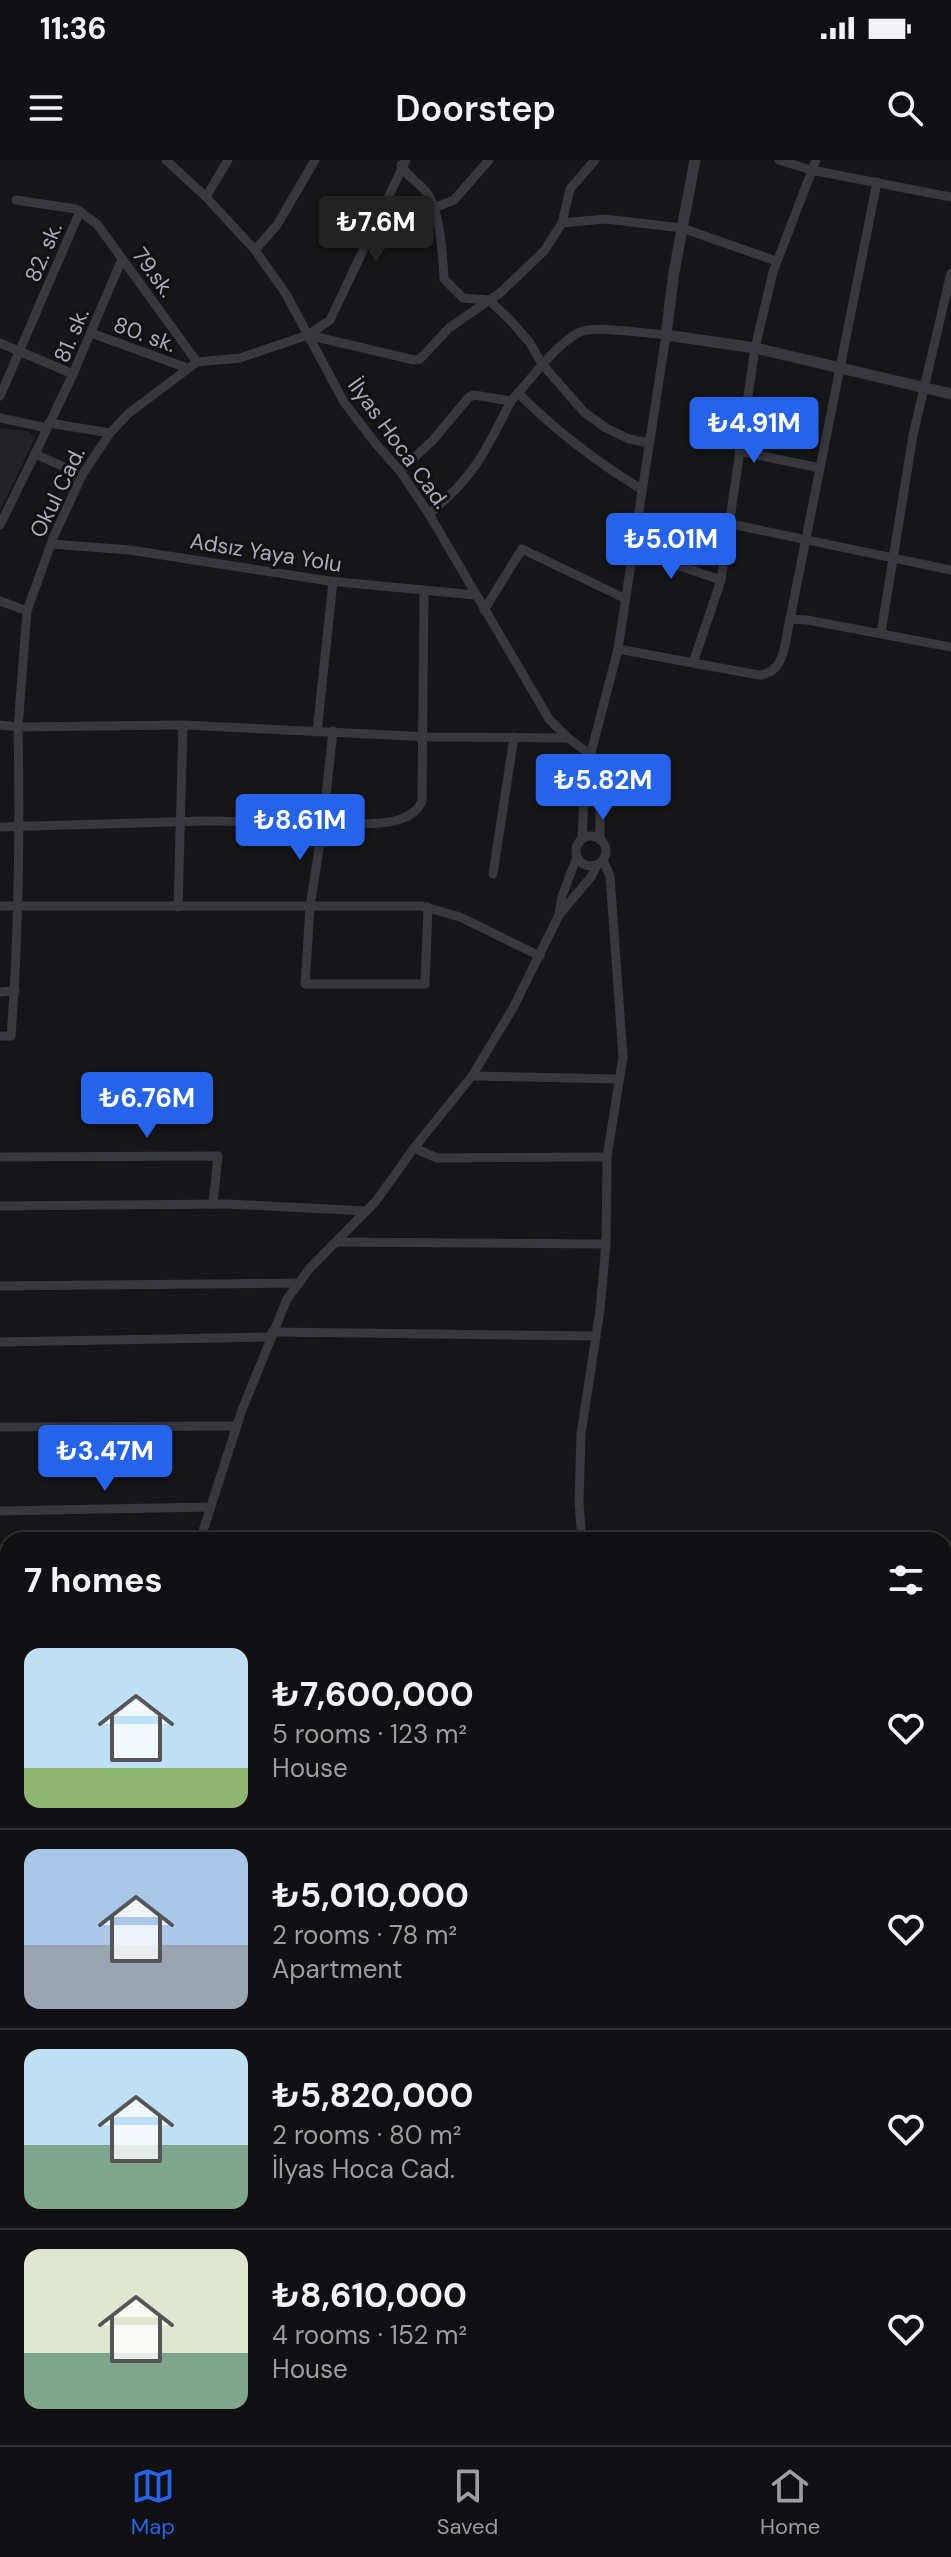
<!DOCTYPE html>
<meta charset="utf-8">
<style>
body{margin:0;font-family:"DM Sans",sans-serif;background:#19191b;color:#f1f3f6;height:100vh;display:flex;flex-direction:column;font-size:30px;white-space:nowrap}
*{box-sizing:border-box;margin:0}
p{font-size:26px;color:#9c9d9f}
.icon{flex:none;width:44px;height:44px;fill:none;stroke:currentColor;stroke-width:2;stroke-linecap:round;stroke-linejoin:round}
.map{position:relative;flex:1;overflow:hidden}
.drawer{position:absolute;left:0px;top:1372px;width:952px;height:914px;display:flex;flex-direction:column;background:#101012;border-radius:24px 24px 0 0;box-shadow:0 2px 6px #0004,0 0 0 2px #303032}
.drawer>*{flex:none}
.price{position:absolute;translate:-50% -68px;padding:0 18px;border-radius:8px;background:#2563eb;color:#fff;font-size:26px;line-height:52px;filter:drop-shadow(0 2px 4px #0008)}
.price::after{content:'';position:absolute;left:50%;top:48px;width:24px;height:18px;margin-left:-12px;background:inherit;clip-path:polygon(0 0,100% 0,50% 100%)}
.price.current{background:#222;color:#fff}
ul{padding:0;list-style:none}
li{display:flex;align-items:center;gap:24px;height:200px;padding:0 24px}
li+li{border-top:2px solid #303032}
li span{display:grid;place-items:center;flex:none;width:224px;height:160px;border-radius:16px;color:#555}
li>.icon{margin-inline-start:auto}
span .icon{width:96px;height:96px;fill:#fffc;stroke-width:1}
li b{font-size:34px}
h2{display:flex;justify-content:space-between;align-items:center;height:96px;padding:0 24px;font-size:34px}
.status{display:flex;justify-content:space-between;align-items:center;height:56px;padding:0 40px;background:#101012;direction:ltr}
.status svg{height:22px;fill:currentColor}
header{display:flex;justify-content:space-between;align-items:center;height:104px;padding:0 24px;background:#101012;font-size:36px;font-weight:600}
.tab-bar{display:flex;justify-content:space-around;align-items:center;height:112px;border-top:2px solid #303032;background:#101012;font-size:22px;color:#9c9d9f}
.tab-bar a{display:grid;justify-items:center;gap:4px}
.tab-bar .current{color:#2563eb}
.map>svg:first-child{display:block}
.built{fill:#222225}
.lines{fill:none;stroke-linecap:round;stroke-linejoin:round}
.minor{stroke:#37383d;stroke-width:9}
.tertiary{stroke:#37383d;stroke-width:11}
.labels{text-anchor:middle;stroke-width:6;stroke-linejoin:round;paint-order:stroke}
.street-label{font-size:22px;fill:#a8adb8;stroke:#111113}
</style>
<div class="status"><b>11:36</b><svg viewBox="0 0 49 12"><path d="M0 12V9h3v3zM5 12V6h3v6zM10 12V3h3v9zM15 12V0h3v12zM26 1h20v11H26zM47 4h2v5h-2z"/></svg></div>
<header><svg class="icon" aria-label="menu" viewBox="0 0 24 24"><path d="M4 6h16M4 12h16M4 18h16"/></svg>Doorstep<svg class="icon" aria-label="search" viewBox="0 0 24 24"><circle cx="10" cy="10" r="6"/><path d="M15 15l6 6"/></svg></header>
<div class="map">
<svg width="951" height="2285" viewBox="0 0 951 2285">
<rect width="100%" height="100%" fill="#161618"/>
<path class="built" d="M 0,268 L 28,271 L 35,278 L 0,351 Z"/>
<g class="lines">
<g class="minor">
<path d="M 166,0 L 206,37 L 255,90 L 286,134 L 344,242 L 376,284 L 400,311 L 429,354 L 549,559 L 568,578 L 591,595"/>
<path d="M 779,0 L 811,10 L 951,37"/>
<path d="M 401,5 C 408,18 419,22 427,33 C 440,50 443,98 444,119 L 463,138 L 489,140 L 511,161 L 530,183 L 542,204 L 584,252 L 606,268 L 629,279 L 649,283"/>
<path d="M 206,37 L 228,0"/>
<path d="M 16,40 L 76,49 L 97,64 L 197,202"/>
<path d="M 434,48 L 454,40 L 489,0"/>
<path d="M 562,63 L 605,59 L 682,68 L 776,101"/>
<path d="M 255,90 L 277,65 L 315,0"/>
<path d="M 91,173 L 187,208"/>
<path d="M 308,175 L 414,200 L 420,199 L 449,168 L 500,133 L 544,91 L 562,63 L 570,29 L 595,0"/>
<path d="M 0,183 L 73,214"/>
<path d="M 518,233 C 556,271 595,301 641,329"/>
<path d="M 0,236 L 80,51"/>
<path d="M 0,258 L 47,268"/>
<path d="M 49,263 L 110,273"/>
<path d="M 739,291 L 820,308"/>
<path d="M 35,294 L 73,214 L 122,99"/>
<path d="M 400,311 L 433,280 L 469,237 L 474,235 L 511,241 C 530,221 554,186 578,173 C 594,164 646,174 666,175 L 618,489 L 585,616 L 582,679"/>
<path d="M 429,354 C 475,316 485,292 511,241"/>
<path d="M 731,364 L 951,410"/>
<path d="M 0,365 L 35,294 L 82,315"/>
<path d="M 51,384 L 130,390 L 329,421 L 475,435"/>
<path d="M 632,390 L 721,420"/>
<path d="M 424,430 L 422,641 C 409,672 352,662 323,663 L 310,747 L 305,824 L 425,824 L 428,747"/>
<path d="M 0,441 L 27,451"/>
<path d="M 484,450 L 522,389 L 624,438"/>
<path d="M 790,459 L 877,22"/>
<path d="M 881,473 L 913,275 L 951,113"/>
<path d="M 618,489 L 693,503 L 721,420 L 755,188 L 773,112 L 816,0"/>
<path d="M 693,503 L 759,515 C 786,513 785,480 790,459 L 807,460 L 951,487"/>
<path d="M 0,565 L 18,567 L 27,451 L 53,378 L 82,315 L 110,273 L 129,253 L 197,202 L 240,198 L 308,175 L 330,160 L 406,0"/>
<path d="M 317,572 L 333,421"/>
<path d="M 589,604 L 600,651 L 600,680"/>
<path d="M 0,667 L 204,661 L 323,663 L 333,571"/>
<circle cx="591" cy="691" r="15"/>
<path d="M 493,714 L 514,577"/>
<path d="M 0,746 L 422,746 L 460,757 L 540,796"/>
<path d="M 178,747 L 183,565"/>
<path d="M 559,755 L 562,736 L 577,697"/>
<path d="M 0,832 L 15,831"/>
<path d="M 0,876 L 11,876 C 19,773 20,670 18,567 L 183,565 L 431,577 L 568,578"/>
<path d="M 472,916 L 617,919"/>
<path d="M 414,988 L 437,998 L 607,997"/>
<path d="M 0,997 L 218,996 L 213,1044"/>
<path d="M 0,1046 L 227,1044 L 366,1051"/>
<path d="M 336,1082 L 606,1084"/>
<path d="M 0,1126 L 299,1123"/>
<path d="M 272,1172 L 596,1176"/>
<path d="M 0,1182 L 270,1177"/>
<path d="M 0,1267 L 237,1266"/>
<path d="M 0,1351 L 210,1347"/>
<path d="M 200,1380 L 242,1250 L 287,1139 L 310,1108 L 376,1041 L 414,988 L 472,916 L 513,848 L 559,755 L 591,717 L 597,705"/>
<path d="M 582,1380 L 579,1343 L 581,1274 L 600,1150 L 606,1084 L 607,997 L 623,897 L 610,716 L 603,700"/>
<path d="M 0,1465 L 8,1465"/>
<path d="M 0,1509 L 8,1509"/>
<path d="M 0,1706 L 8,1705"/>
<path d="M 0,1778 L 8,1777"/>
<path d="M 0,1941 L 8,1927"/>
<path d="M 944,2101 L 951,2102"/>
<path d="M 217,2285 L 316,2282 L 407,2285"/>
</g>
<path class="tertiary" d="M 695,0 L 674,112 L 666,175 L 755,188 L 951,234"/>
</g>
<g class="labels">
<g class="street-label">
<text transform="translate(43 92) rotate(-67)" y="8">82. sk.</text>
<text transform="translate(154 112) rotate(54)" y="8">79.sk.</text>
<text transform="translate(145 174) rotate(20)" y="8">80. sk.</text>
<text transform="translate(71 175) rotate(-67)" y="8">81. sk.</text>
<text transform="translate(399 283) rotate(54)" y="8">İlyas Hoca Cad.</text>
<text transform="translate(57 332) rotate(-64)" y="8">Okul Cad.</text>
<text transform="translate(266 392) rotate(9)" y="8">Adsız Yaya Yolu</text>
</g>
</g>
</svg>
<b class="price current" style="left:376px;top:104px">₺7.6M</b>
<b class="price" style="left:754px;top:305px">₺4.91M</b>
<b class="price" style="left:671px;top:421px">₺5.01M</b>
<b class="price" style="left:603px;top:662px">₺5.82M</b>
<b class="price" style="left:300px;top:702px">₺8.61M</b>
<b class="price" style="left:147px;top:980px">₺6.76M</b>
<b class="price" style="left:105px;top:1333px">₺3.47M</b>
<section class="drawer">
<h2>7 homes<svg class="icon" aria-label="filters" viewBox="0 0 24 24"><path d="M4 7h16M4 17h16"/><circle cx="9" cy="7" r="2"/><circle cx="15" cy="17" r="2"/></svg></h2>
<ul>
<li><span style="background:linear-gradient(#bfe0f5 75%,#8fb573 0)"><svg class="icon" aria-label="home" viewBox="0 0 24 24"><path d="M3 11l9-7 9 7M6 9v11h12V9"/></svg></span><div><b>₺7,600,000</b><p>5 rooms · 123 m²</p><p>House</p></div><svg class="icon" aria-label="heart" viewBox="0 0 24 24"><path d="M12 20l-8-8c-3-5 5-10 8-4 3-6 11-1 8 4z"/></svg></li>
<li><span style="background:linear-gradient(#a9c7e8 60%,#9aa5b1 0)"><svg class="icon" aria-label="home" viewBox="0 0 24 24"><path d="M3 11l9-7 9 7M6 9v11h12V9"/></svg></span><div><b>₺5,010,000</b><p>2 rooms · 78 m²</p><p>Apartment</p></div><svg class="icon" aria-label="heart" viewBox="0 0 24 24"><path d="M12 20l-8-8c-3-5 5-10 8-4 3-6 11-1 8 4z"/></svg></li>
<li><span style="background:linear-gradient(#bfe0f5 60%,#7fa58c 0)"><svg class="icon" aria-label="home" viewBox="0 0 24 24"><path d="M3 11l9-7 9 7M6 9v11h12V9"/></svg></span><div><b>₺5,820,000</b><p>2 rooms · 80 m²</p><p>İlyas Hoca Cad.</p></div><svg class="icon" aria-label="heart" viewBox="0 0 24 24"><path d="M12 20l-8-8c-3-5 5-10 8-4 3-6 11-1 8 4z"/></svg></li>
<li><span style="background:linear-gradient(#dfe7d0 65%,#7fa58c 0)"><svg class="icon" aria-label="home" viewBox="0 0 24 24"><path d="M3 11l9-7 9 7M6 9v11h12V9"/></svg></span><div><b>₺8,610,000</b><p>4 rooms · 152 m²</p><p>House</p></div><svg class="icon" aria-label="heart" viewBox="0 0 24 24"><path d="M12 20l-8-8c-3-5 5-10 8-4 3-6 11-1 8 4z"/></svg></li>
</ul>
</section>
</div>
<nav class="tab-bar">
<a class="current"><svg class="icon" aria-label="map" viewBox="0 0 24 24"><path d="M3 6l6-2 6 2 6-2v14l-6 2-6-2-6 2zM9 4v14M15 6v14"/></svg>Map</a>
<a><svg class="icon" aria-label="saved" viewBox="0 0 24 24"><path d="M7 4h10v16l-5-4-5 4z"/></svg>Saved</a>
<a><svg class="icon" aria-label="home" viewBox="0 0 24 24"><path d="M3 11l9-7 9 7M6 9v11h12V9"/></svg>Home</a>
</nav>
